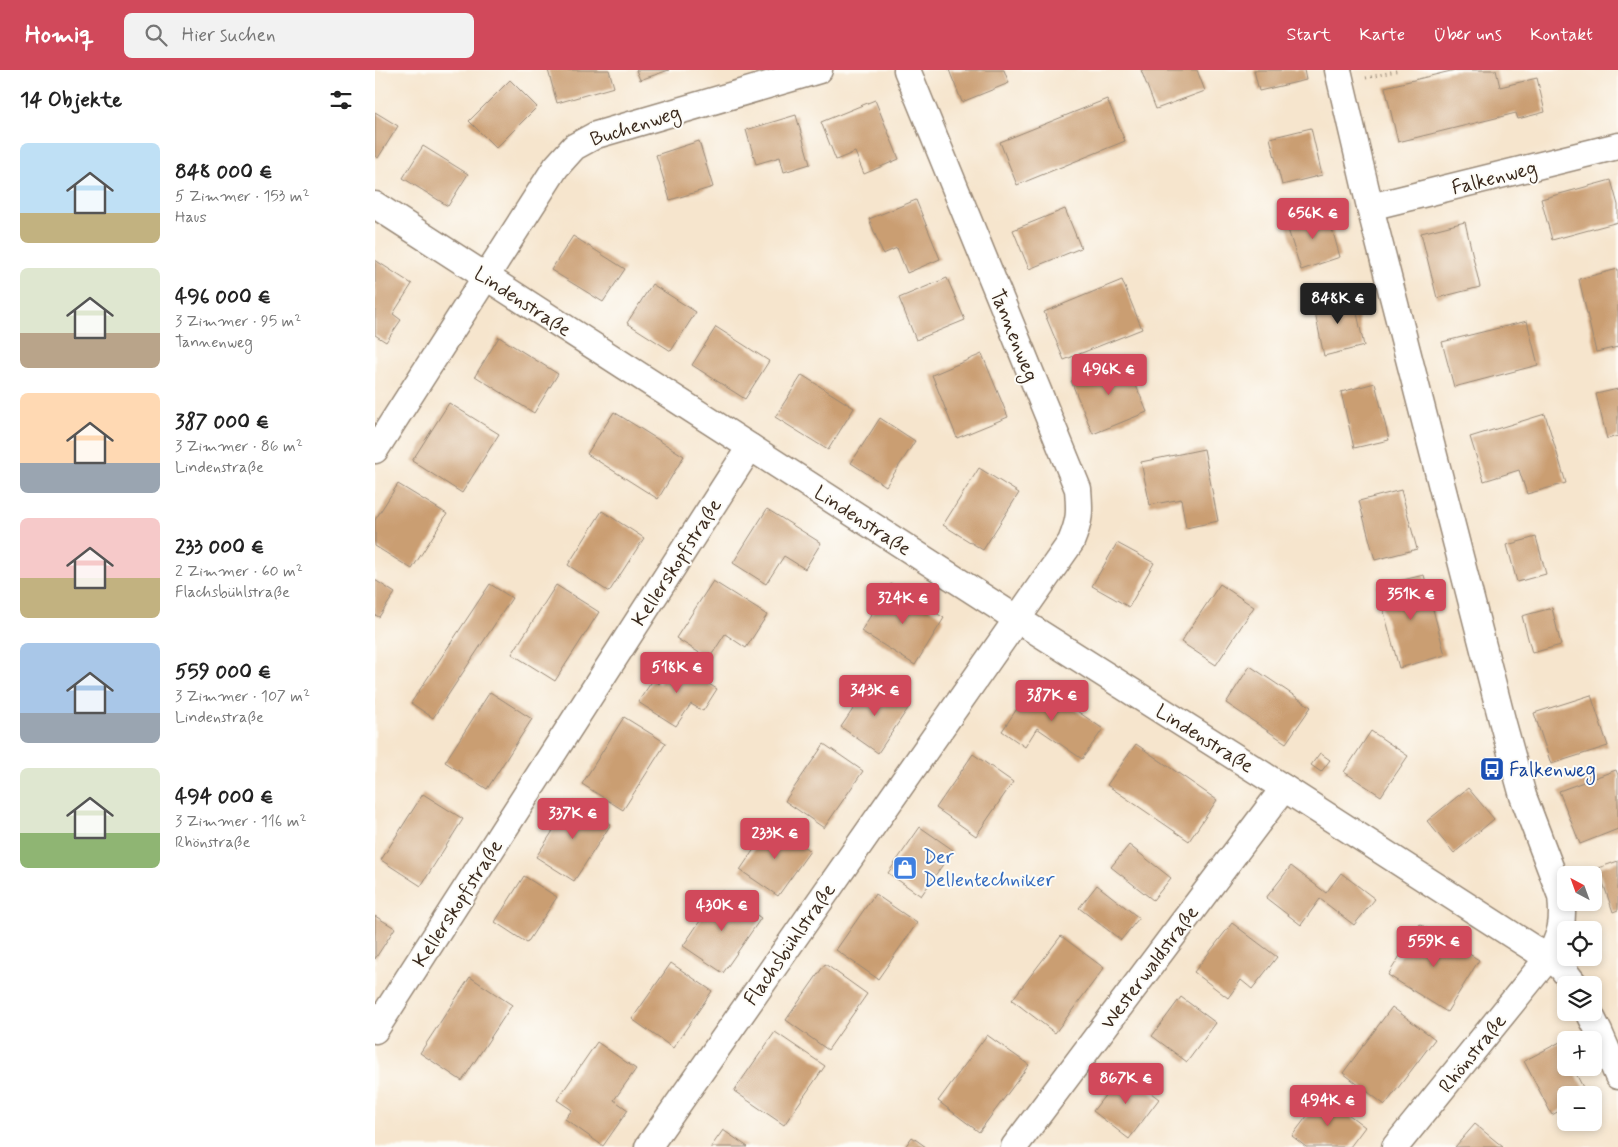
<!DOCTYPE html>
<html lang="de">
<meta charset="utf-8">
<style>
body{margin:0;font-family:Mynerve,sans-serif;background:#f2f2f2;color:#222;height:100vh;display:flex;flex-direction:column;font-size:19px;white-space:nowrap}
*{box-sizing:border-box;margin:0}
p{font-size:16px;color:#767676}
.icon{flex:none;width:28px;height:28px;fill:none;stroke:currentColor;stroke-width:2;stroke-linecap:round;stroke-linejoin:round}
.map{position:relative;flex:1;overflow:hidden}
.side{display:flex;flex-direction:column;background:#fff;width:375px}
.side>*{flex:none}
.needle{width:32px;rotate:319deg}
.buttons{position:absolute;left:1182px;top:796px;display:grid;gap:10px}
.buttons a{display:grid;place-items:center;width:45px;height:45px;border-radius:8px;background:#fff;box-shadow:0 2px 8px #0003;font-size:25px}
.price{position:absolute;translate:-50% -42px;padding:0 11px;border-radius:5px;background:#d1495b;color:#fff;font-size:16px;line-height:32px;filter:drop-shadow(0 1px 2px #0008)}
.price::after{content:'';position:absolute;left:50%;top:30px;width:15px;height:11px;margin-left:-8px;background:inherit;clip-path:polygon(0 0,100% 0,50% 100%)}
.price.on{background:#222;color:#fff}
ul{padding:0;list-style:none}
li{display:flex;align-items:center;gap:15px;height:125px;padding:0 20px}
li span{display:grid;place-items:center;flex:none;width:140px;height:100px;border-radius:8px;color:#555}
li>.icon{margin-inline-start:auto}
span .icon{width:60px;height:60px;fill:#fffc;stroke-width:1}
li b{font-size:21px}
h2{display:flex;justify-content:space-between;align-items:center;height:60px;padding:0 20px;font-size:21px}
header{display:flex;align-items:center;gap:30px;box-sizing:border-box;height:70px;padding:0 25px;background:#d1495b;color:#fff}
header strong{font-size:24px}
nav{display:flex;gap:28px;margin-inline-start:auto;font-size:18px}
.search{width:350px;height:45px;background:#f2f2f2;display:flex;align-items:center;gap:12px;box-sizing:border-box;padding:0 18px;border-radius:8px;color:#767676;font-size:19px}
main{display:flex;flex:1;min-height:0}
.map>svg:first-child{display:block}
.building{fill:#ca9e72}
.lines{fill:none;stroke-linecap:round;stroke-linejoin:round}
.street-casing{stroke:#988876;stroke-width:29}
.path{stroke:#988876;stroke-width:3;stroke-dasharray:1 4;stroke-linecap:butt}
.street{stroke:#fff;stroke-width:26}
.labels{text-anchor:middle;stroke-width:4;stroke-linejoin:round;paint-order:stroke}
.street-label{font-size:20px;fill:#3b2a1e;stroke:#fdfcf7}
.transit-label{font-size:20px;fill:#164399;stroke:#fdfcf7;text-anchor:start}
.shop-label{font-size:20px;fill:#366cbe;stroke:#fdfcf7;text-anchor:start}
</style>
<header>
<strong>Homiq</strong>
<div class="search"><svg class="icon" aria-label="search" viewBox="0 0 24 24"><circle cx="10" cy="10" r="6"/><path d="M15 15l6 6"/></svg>Hier suchen</div>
<nav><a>Start</a><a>Karte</a><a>Über uns</a><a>Kontakt</a></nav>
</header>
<main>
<section class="side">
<h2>14 Objekte<svg class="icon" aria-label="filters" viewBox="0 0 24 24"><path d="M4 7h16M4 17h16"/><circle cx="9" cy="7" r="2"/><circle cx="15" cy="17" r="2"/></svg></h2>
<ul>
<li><span style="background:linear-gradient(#bfe0f5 70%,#c2b280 0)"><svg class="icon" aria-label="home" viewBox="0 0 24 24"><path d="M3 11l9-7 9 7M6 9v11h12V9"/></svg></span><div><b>848 000 €</b><p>5 Zimmer · 153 m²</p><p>Haus</p></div></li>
<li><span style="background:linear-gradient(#dfe7d0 65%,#b9a48a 0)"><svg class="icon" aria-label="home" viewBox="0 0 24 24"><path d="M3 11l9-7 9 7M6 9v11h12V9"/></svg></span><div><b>496 000 €</b><p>3 Zimmer · 95 m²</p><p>Tannenweg</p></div></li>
<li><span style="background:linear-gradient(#ffd9b3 70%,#9aa5b1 0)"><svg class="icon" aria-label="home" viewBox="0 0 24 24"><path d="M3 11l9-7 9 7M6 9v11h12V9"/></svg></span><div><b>387 000 €</b><p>3 Zimmer · 86 m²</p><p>Lindenstraße</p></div></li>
<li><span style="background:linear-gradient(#f6c9c9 60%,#c2b280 0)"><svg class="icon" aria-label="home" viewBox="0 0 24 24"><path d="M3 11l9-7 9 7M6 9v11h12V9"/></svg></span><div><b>233 000 €</b><p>2 Zimmer · 60 m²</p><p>Flachsbühlstraße</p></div></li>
<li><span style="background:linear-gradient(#a9c7e8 70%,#9aa5b1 0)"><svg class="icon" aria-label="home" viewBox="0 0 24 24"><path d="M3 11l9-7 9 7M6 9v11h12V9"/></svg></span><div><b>559 000 €</b><p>3 Zimmer · 107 m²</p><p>Lindenstraße</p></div></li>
<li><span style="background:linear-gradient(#dfe7d0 65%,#8fb573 0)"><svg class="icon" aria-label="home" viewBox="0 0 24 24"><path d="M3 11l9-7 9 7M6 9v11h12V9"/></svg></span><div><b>494 000 €</b><p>3 Zimmer · 116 m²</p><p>Rhönstraße</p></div></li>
</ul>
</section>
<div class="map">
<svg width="1243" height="1077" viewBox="0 0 1243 1077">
<rect width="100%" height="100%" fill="#fdfcf7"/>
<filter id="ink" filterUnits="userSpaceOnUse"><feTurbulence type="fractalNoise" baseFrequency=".02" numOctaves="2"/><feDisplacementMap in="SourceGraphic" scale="10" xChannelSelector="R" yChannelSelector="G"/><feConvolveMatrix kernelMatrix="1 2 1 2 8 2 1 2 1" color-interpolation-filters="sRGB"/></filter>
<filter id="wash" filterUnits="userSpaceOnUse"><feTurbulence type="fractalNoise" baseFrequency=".0096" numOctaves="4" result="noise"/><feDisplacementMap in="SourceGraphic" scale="20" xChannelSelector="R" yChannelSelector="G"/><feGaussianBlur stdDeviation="1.12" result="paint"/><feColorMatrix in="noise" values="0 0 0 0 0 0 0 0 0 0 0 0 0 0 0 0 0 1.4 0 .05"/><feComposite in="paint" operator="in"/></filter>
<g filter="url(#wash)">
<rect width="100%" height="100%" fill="#f6e5cd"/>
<g id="blocks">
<g class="building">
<path d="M 173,0 L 234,0 L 239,17 L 182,33 Z"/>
<path d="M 261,0 L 294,0 L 265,10 Z"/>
<path d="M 574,0 L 629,0 L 634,13 L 587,32 Z"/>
<path d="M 766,0 L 822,0 L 830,21 L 781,39 Z"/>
<path d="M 879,0 L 929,0 L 931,10 L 884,21 Z"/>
<path d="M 1080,0 L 1121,0 L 1125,17 L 1162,8 L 1170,42 L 1143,49 L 1141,43 L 1023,72 L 1010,17 Z"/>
<path d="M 135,10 L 162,37 L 121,78 L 94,51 Z"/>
<path d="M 732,29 L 750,71 L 642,115 L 625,72 Z"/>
<path d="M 500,30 L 524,89 L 489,104 L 480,82 L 461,90 L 446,52 Z"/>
<path d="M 0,42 L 23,56 L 3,88 L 0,86 Z"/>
<path d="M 421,45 L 435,94 L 409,102 L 405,87 L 381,94 L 371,60 Z"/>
<path d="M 936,58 L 947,105 L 907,115 L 895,68 Z"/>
<path d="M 324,71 L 338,117 L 295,130 L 281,85 Z"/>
<path d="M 48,76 L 93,104 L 73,136 L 28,108 Z"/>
<path d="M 1236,110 L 1243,135 L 1243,152 L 1177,170 L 1166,129 Z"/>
<path d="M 541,130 L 565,189 L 532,203 L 522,178 L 508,184 L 494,149 Z"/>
<path d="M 690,139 L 706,178 L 654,199 L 638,160 Z"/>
<path d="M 952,141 L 965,187 L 926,200 L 911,153 Z"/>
<path d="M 1090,152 L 1105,217 L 1062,228 L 1046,163 Z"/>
<path d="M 198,166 L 250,199 L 228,232 L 176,200 Z"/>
<path d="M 0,190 L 37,214 L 18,244 L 26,250 L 11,272 L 0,265 Z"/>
<path d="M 1243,199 L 1243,277 L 1221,282 L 1204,209 Z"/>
<path d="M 572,208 L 590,250 L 541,270 L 524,228 Z"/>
<path d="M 747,210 L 767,259 L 689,290 L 669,242 Z"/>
<path d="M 277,214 L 321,242 L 296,281 L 252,253 Z"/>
<path d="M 978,224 L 989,276 L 949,286 L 938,233 Z"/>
<path d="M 1152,251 L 1163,295 L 1079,317 L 1067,272 Z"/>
<path d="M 341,257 L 394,291 L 370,329 L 317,295 Z"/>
<path d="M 124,267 L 183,304 L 159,343 L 100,306 Z"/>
<path d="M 607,284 L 633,347 L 582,368 L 557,305 Z"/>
<path d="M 750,289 L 772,342 L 718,364 L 696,311 Z"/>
<path d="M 427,305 L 479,338 L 453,380 L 400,347 Z"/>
<path d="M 1000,313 L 1014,370 L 979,378 L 966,322 Z"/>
<path d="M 1243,319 L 1243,366 L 1232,369 L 1221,324 Z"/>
<path d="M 74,333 L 124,364 L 87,423 L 37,391 Z"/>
<path d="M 239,342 L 309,386 L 283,429 L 212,384 Z"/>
<path d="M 1170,344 L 1191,413 L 1152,424 L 1144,400 L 1109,411 L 1095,367 Z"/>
<path d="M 505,348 L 540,371 L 511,416 L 476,393 Z"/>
<path d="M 829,379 L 843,451 L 811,458 L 806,429 L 775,435 L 766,392 Z"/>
<path d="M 604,398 L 644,423 L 608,480 L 568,455 Z"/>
<path d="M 23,414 L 72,444 L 37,499 L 0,476 L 0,450 Z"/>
<path d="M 1026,420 L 1042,479 L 1000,490 L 984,431 Z"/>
<path d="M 392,439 L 446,473 L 430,499 L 409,486 L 391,514 L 358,493 Z"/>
<path d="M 227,441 L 269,468 L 234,522 L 193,495 Z"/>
<path d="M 1161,467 L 1171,504 L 1142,512 L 1132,475 Z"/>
<path d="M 742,473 L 779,493 L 754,537 L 717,516 Z"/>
<path d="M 1049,505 L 1070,585 L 1024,598 L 1002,516 Z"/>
<path d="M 0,510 L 20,523 L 4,547 L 0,545 Z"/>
<path d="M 338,511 L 392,545 L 371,578 L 350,564 L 334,589 L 301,568 Z"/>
<path d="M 115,514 L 137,528 L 58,648 L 36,633 Z"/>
<path d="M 516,514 L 569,548 L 540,595 L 486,561 Z"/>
<path d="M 845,514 L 879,537 L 841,595 L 806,572 Z"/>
<path d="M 181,515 L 224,542 L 180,611 L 137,584 Z"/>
<path d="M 1177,538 L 1186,575 L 1157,583 L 1147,546 Z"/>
<path d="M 298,592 L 342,619 L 328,641 L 316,634 L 301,656 L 263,632 L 278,610 L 284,614 Z"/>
<path d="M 875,596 L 936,637 L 911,673 L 851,633 Z"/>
<path d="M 497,611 L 534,637 L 503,683 L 466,657 Z"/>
<path d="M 660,612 L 728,659 L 707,689 L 662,658 L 650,677 L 627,661 Z"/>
<path d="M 115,622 L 157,649 L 112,719 L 70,692 Z"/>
<path d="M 1216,625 L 1233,676 L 1176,694 L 1159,643 Z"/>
<path d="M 249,647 L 291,673 L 248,740 L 207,714 Z"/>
<path d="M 996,661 L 1033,686 L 1006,726 L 969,702 Z"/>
<path d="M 449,674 L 488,701 L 449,758 L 410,731 Z"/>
<path d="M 761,674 L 842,730 L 814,771 L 732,715 Z"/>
<path d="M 945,683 L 955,690 L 946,702 L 936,695 Z"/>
<path d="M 598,684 L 638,712 L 601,766 L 561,738 Z"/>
<path d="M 1241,700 L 1243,705 L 1243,759 L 1205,774 L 1184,721 Z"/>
<path d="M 1093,718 L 1119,749 L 1079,783 L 1052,751 Z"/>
<path d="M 48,724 L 88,749 L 46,816 L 6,790 Z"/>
<path d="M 198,730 L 236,754 L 199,811 L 161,787 Z"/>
<path d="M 396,754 L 435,781 L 403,826 L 365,800 Z"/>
<path d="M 545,757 L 578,780 L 546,826 L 513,803 Z"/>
<path d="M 754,775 L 796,808 L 778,830 L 736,797 Z"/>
<path d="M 1243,791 L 1243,840 L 1238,842 L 1223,798 Z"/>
<path d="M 916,796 L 951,823 L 966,803 L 1000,829 L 979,855 L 945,829 L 926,855 L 891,828 Z"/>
<path d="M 149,806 L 182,827 L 152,873 L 120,852 Z"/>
<path d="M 722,815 L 764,848 L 746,870 L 704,838 Z"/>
<path d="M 346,820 L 386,848 L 348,903 L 308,876 Z"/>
<path d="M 500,824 L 542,853 L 503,909 L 461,880 Z"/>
<path d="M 0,846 L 20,858 L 0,889 Z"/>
<path d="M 857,853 L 902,887 L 877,919 L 866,910 L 853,928 L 819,902 Z"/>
<path d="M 1045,854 L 1104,890 L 1072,942 L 1013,905 Z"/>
<path d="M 686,866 L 729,898 L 680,963 L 637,930 Z"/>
<path d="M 296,893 L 337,921 L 298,978 L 257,949 Z"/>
<path d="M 450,894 L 492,924 L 453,980 L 411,950 Z"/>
<path d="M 95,907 L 137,935 L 87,1011 L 45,983 Z"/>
<path d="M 806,927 L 841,953 L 812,992 L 777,966 Z"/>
<path d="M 1017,937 L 1060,969 L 1010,1035 L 968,1003 Z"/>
<path d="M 400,962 L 450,996 L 409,1055 L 359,1021 Z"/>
<path d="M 612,965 L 654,995 L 604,1062 L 563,1031 Z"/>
<path d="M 222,972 L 261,999 L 239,1030 L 253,1040 L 228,1076 L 190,1049 L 197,1040 L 182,1030 Z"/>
<path d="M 1185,972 L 1191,985 L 1191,998 L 1198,998 L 1212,1025 L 1191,1025 L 1191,1037 L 1177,1045 L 1149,991 Z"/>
<path d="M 748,1002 L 784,1029 L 754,1069 L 718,1041 Z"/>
<path d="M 948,1025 L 990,1057 L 975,1077 L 931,1077 L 917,1066 Z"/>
<path d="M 1100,1054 L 1128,1077 L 1080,1077 Z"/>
<path d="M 348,1060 L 373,1077 L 336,1077 Z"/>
<path d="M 537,1067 L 551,1077 L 530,1077 Z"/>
</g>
</g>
</g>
<g filter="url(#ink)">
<use href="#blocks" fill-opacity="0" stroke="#988876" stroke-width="1"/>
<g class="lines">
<defs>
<g id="street">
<path d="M 963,0 L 995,137 L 1127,650 L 1148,726 L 1186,826 C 1189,852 1186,866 1173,888 L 1020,1077"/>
<path d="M 0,135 L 642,549 L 909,718 L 1173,888 L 1186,897 L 1200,915"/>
<path d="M 995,137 L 1243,76"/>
<path d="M 0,380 L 181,97 L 199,77 L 221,65 L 444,0"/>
<path d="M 1214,942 L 1224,962 L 1243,1006"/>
<path d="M 0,960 L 375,377"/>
<path d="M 273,1077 L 696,472 C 705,450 705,443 703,419 L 532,0"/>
<path d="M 639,1077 L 909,718"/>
</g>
</defs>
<use href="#street" class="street-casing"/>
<path class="path" d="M 991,8 L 1025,0"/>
<use href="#street" class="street"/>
</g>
</g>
<defs>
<symbol id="bus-square" viewBox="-11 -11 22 22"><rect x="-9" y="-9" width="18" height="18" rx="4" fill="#1a4fb4" stroke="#fdfcf7"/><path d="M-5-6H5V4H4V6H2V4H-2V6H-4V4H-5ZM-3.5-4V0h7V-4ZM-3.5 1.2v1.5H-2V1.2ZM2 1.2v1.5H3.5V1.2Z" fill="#fff"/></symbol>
<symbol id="shop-square" viewBox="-11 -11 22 22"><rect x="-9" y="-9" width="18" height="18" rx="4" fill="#3f7fe0" stroke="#fdfcf7"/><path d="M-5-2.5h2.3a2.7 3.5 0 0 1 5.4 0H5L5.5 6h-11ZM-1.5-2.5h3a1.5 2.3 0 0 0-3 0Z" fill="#fff"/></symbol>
</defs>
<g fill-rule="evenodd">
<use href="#bus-square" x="1103" y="685" width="28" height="28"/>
<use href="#shop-square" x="516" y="784" width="28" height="28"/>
</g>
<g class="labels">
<g class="street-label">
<text transform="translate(260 55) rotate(-18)" y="7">Buchenweg</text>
<text transform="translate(1119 107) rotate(-14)" y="7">Falkenweg</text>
<text transform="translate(148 231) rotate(33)" y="7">Lindenstraße</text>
<text transform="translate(640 265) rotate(68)" y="7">Tannenweg</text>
<text transform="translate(488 450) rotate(33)" y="7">Lindenstraße</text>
<text transform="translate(301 492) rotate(-57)" y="7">Kellerskopfstraße</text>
<text transform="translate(830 668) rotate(32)" y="7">Lindenstraße</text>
<text transform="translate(82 833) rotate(-57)" y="7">Kellerskopfstraße</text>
<text transform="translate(414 874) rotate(-55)" y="7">Flachsbühlstraße</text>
<text transform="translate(774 897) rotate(-53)" y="7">Westerwaldstraße</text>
<text transform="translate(1097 983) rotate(-51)" y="7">Rhönstraße</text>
</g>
<g class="transit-label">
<text x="1134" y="706">Falkenweg</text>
</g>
<g class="shop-label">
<text x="548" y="793">Der<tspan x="548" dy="23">Dellentechniker</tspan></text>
</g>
</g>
</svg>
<div class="buttons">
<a><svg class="needle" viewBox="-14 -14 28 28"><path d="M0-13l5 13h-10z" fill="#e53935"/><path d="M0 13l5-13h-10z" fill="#767676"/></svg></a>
<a><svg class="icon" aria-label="locate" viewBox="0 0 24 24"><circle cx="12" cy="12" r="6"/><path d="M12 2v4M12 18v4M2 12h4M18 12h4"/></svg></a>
<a><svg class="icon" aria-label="layers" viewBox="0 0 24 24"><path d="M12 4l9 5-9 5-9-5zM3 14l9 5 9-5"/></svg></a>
<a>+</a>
<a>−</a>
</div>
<b class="price" style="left:938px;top:170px">656K €</b>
<b class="price on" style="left:963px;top:255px">848K €</b>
<b class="price" style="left:734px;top:326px">496K €</b>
<b class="price" style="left:1036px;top:551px">351K €</b>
<b class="price" style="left:528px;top:555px">324K €</b>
<b class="price" style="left:302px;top:624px">518K €</b>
<b class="price" style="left:500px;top:647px">343K €</b>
<b class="price" style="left:677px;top:652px">387K €</b>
<b class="price" style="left:198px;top:770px">337K €</b>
<b class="price" style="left:400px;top:790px">233K €</b>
<b class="price" style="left:347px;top:862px">430K €</b>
<b class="price" style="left:1059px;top:898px">559K €</b>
<b class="price" style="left:751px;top:1035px">867K €</b>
<b class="price" style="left:953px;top:1057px">494K €</b>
</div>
</main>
